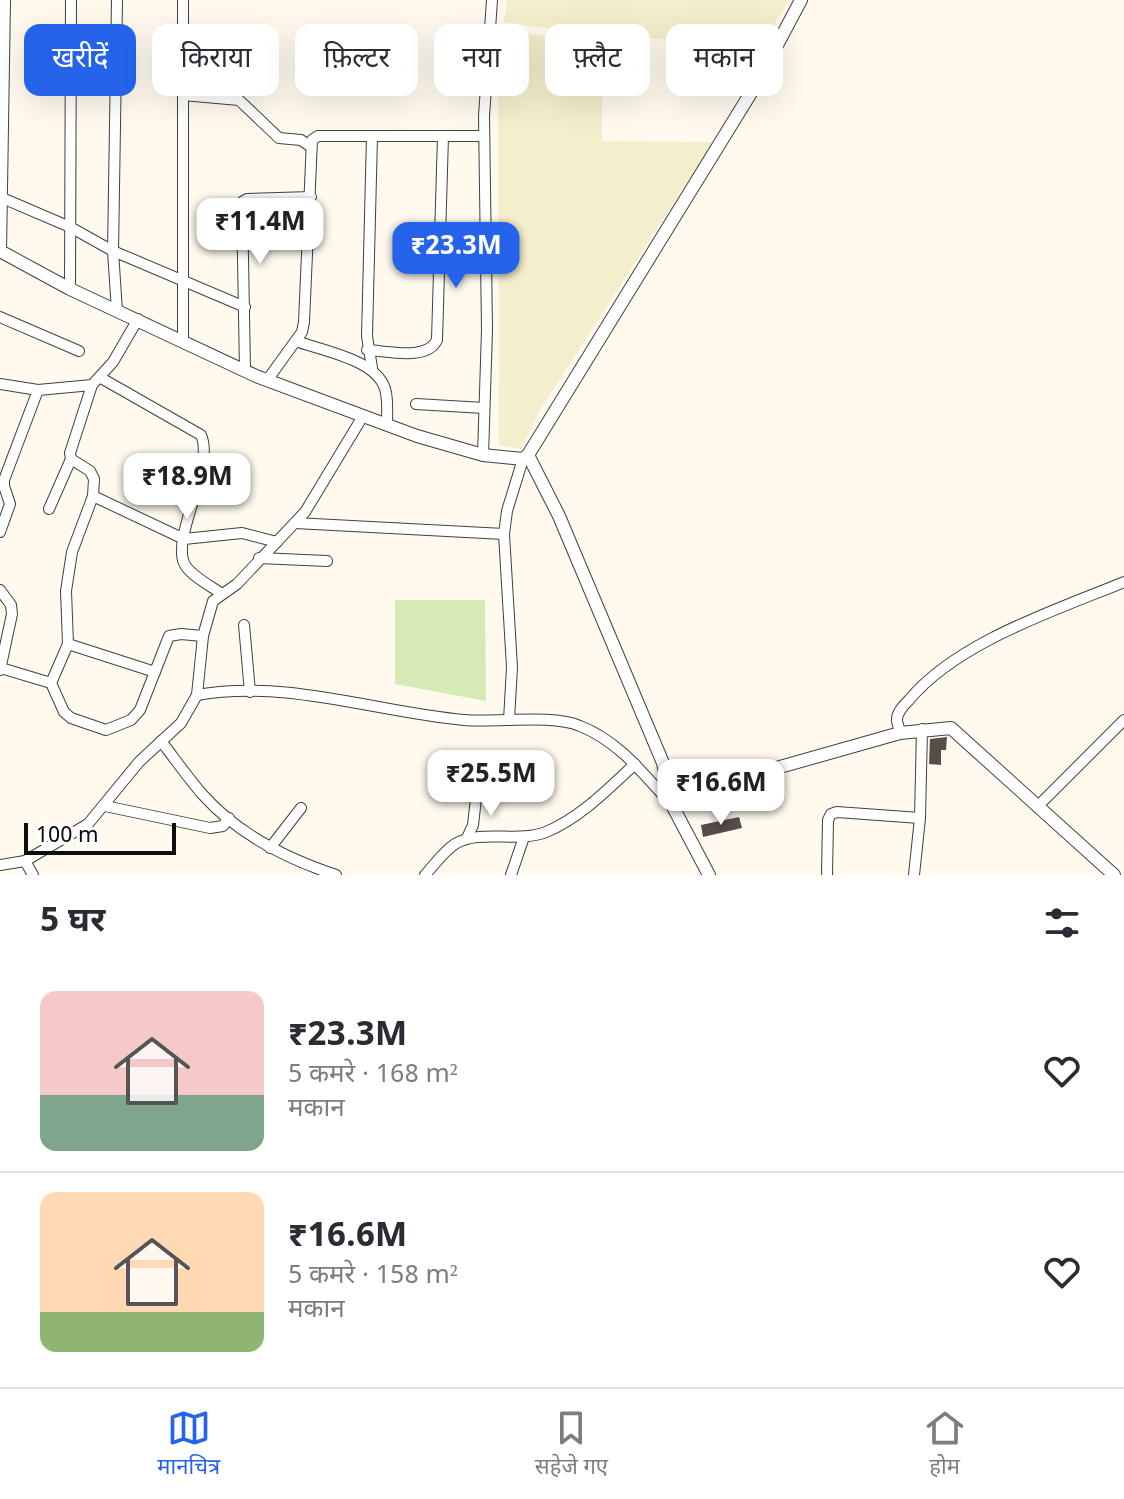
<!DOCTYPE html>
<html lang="hi">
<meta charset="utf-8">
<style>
body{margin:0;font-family:Georgia,"Noto Sans Devanagari",serif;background:#f2f2f3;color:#2b2b33;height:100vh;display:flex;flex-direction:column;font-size:30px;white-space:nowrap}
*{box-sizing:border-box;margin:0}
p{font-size:26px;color:#7c7c81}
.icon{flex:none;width:44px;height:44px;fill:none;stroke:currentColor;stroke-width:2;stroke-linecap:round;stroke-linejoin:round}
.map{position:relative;height:875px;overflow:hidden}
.panel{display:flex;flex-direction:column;background:#fff;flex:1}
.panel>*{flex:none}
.top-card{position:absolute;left:24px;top:24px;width:1076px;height:72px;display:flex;gap:16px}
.scale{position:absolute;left:24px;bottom:20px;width:152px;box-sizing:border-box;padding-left:8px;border:4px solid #0d0d0d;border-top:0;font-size:22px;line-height:28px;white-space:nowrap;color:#0d0d0d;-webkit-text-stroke:6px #fff;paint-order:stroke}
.price{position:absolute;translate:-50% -68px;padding:0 18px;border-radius:16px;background:#fff;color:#222;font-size:26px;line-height:52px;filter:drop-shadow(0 2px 4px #0008)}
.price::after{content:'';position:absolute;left:50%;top:48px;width:24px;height:18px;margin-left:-12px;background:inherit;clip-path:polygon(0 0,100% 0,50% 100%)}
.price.selected{background:#2563eb;color:#fff}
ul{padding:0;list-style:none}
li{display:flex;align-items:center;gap:24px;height:200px;padding:0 40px}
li+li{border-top:2px solid #e1e1e2}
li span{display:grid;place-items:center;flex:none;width:224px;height:160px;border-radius:16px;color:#555}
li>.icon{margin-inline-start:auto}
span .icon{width:96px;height:96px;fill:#fffc;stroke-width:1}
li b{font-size:34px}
h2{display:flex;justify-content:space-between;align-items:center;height:96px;padding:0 40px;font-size:34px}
.tag{padding:0 28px;border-radius:16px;background:#fff;box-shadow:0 8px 32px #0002;font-size:28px;line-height:72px}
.tag.selected{background:#2563eb;color:#fff}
.menu{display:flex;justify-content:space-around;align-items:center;height:112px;border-top:2px solid #e1e1e2;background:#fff;font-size:22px;color:#7c7c81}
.menu a{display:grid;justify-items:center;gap:4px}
.menu .selected{color:#2563eb}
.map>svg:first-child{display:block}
.farmland{fill:#f5eecc}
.green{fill:#d6eab6}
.building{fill:#564d49}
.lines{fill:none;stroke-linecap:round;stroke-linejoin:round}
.minor-casing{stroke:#404040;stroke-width:12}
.tertiary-casing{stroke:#404040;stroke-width:14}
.minor{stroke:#fff;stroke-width:10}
.tertiary{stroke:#fff;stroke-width:12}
</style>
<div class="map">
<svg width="1124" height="875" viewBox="0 0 1124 875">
<rect width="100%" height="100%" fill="#fffaed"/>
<g class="farmland">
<path d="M 507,0 L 789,0 L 764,43 L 600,36 L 504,22 Z"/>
<path d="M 502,30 L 602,44 L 602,141 L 713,142 L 540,410 L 521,449 L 499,445 L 498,50 Z"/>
</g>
<path class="green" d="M 395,600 L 485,600 L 486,701 L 395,684 Z"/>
<g class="building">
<path d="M 947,737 L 946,750 L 941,750 L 941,765 L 929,764 L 930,739 Z"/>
<path d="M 739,817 L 742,828 L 703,837 L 701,825 Z"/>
</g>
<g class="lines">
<defs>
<g id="minor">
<path d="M 183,95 L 239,100 L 279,138 L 301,140 L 311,147"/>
<path d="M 0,197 L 70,227 L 113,251 L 245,307"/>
<path d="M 1,252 L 5,0"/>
<path d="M 70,289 L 71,0"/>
<path d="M 117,311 L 113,251 L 117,0"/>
<path d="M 0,317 L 79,351"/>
<path d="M 183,341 L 183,0"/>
<path d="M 296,341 C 323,351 381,360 386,393 C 388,403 387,415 387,425"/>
<path d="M 367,350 C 388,351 427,361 437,340 L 443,136"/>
<path d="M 372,368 L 367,336 L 372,136"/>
<path d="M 245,370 L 242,202 L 247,199 L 311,197"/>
<path d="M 101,378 L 201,435 C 215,466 172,535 184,563 C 189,575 211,586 222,594"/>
<path d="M 268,379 L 302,332 L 304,322 L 312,140 L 318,136 L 484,136"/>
<path d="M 0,384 L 38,390 L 92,385 L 113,362 L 138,319"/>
<path d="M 416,404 L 484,408"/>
<path d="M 483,455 L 487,330 L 484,116 L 492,0"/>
<path d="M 93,496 L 184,539 L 242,533 L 277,542"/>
<path d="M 49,509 L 71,459"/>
<path d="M 295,523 L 504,534"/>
<path d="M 0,532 L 10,504 L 4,486 L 4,480 L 38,390"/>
<path d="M 259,558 L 327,561"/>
<path d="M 0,590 L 11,605 L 12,614 L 0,670"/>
<path d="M 244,625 L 250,692"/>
<path d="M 68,644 L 155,672"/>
<path d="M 1,668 L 51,683 L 64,712 L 71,718 L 106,730 L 131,720 L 140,710 L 169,636 L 181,634 L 203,636"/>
<path d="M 51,683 L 68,644 L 66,591 L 72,552 L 93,496 L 94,479 L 90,471 L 71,459 L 70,453 L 92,385"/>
<path d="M 197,695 C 287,679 375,712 464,720 C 498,723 551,714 580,726 C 619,741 645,776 672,805"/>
<path d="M 509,720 L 512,667 L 504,534 L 507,511 L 523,459"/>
<path d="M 900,733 C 900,731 897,722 897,721 C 896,713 904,705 909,700 C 957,642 1056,610 1124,582"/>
<path d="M 161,741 C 175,759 188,778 203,795 C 238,834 287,859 336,875"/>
<path d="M 105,806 L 210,828 L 223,826 L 229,818"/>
<path d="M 1037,807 L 1124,720"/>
<path d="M 467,838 L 473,825 L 477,789"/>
<path d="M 270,848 L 301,808"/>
<path d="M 25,861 L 33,875"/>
<path d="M 0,865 L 25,861 L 88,824 L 139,762 L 181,723 L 197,695 L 203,636 L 213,601 L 237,584 L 305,512 L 363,416"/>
<path d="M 425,875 C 434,865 444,851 455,844 C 479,829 518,843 546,832 C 580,818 608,789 635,764"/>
<path d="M 511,875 L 524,837"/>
<path d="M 827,875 L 828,820 L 831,814 L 837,812 L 920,818"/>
<path d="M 914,875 L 920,818 L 922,729"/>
</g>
<g id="tertiary">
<path d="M 0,251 L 70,289 L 256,376 L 417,436 L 483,455 L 523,459 L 528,455 L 757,83 L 801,0"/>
<path d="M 528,455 L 559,516 L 663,763 L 672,805 L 709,875"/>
<path d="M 672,805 L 681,795 L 900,733 L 951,728 L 1114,875"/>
</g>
</defs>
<use href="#minor" class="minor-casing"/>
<use href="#tertiary" class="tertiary-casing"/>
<use href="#minor" class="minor"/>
<use href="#tertiary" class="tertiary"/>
</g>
</svg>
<div class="scale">100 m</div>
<b class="price" style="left:260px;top:266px">₹11.4M</b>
<b class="price selected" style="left:456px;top:290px">₹23.3M</b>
<b class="price" style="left:187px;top:521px">₹18.9M</b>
<b class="price" style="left:491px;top:818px">₹25.5M</b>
<b class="price" style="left:721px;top:827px">₹16.6M</b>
<div class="top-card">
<a class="tag selected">खरीदें</a>
<a class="tag">किराया</a>
<a class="tag">फ़िल्टर</a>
<a class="tag">नया</a>
<a class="tag">फ़्लैट</a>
<a class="tag">मकान</a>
</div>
</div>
<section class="panel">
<h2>5 घर<svg class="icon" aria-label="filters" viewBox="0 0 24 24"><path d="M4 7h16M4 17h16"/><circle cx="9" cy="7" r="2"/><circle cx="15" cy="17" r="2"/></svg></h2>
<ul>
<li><span style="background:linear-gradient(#f6c9c9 65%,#7fa58c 0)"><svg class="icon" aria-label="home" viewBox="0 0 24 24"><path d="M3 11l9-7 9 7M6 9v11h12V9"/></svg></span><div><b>₹23.3M</b><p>5 कमरे · 168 m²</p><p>मकान</p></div><svg class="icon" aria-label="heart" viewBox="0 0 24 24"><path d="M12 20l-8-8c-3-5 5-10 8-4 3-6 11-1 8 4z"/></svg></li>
<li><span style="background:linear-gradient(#ffd9b3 75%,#8fb573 0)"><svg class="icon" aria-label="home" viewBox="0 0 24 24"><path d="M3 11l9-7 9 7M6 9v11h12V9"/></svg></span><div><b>₹16.6M</b><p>5 कमरे · 158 m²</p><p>मकान</p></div><svg class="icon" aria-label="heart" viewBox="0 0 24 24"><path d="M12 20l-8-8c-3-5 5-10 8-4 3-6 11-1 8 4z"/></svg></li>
</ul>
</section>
<nav class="menu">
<a class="selected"><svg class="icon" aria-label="map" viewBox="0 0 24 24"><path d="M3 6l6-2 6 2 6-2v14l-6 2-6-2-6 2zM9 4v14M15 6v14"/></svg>मानचित्र</a>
<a><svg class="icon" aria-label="saved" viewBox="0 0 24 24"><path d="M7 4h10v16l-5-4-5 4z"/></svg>सहेजे गए</a>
<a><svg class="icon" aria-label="home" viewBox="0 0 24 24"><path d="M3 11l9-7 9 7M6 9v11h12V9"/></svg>होम</a>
</nav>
